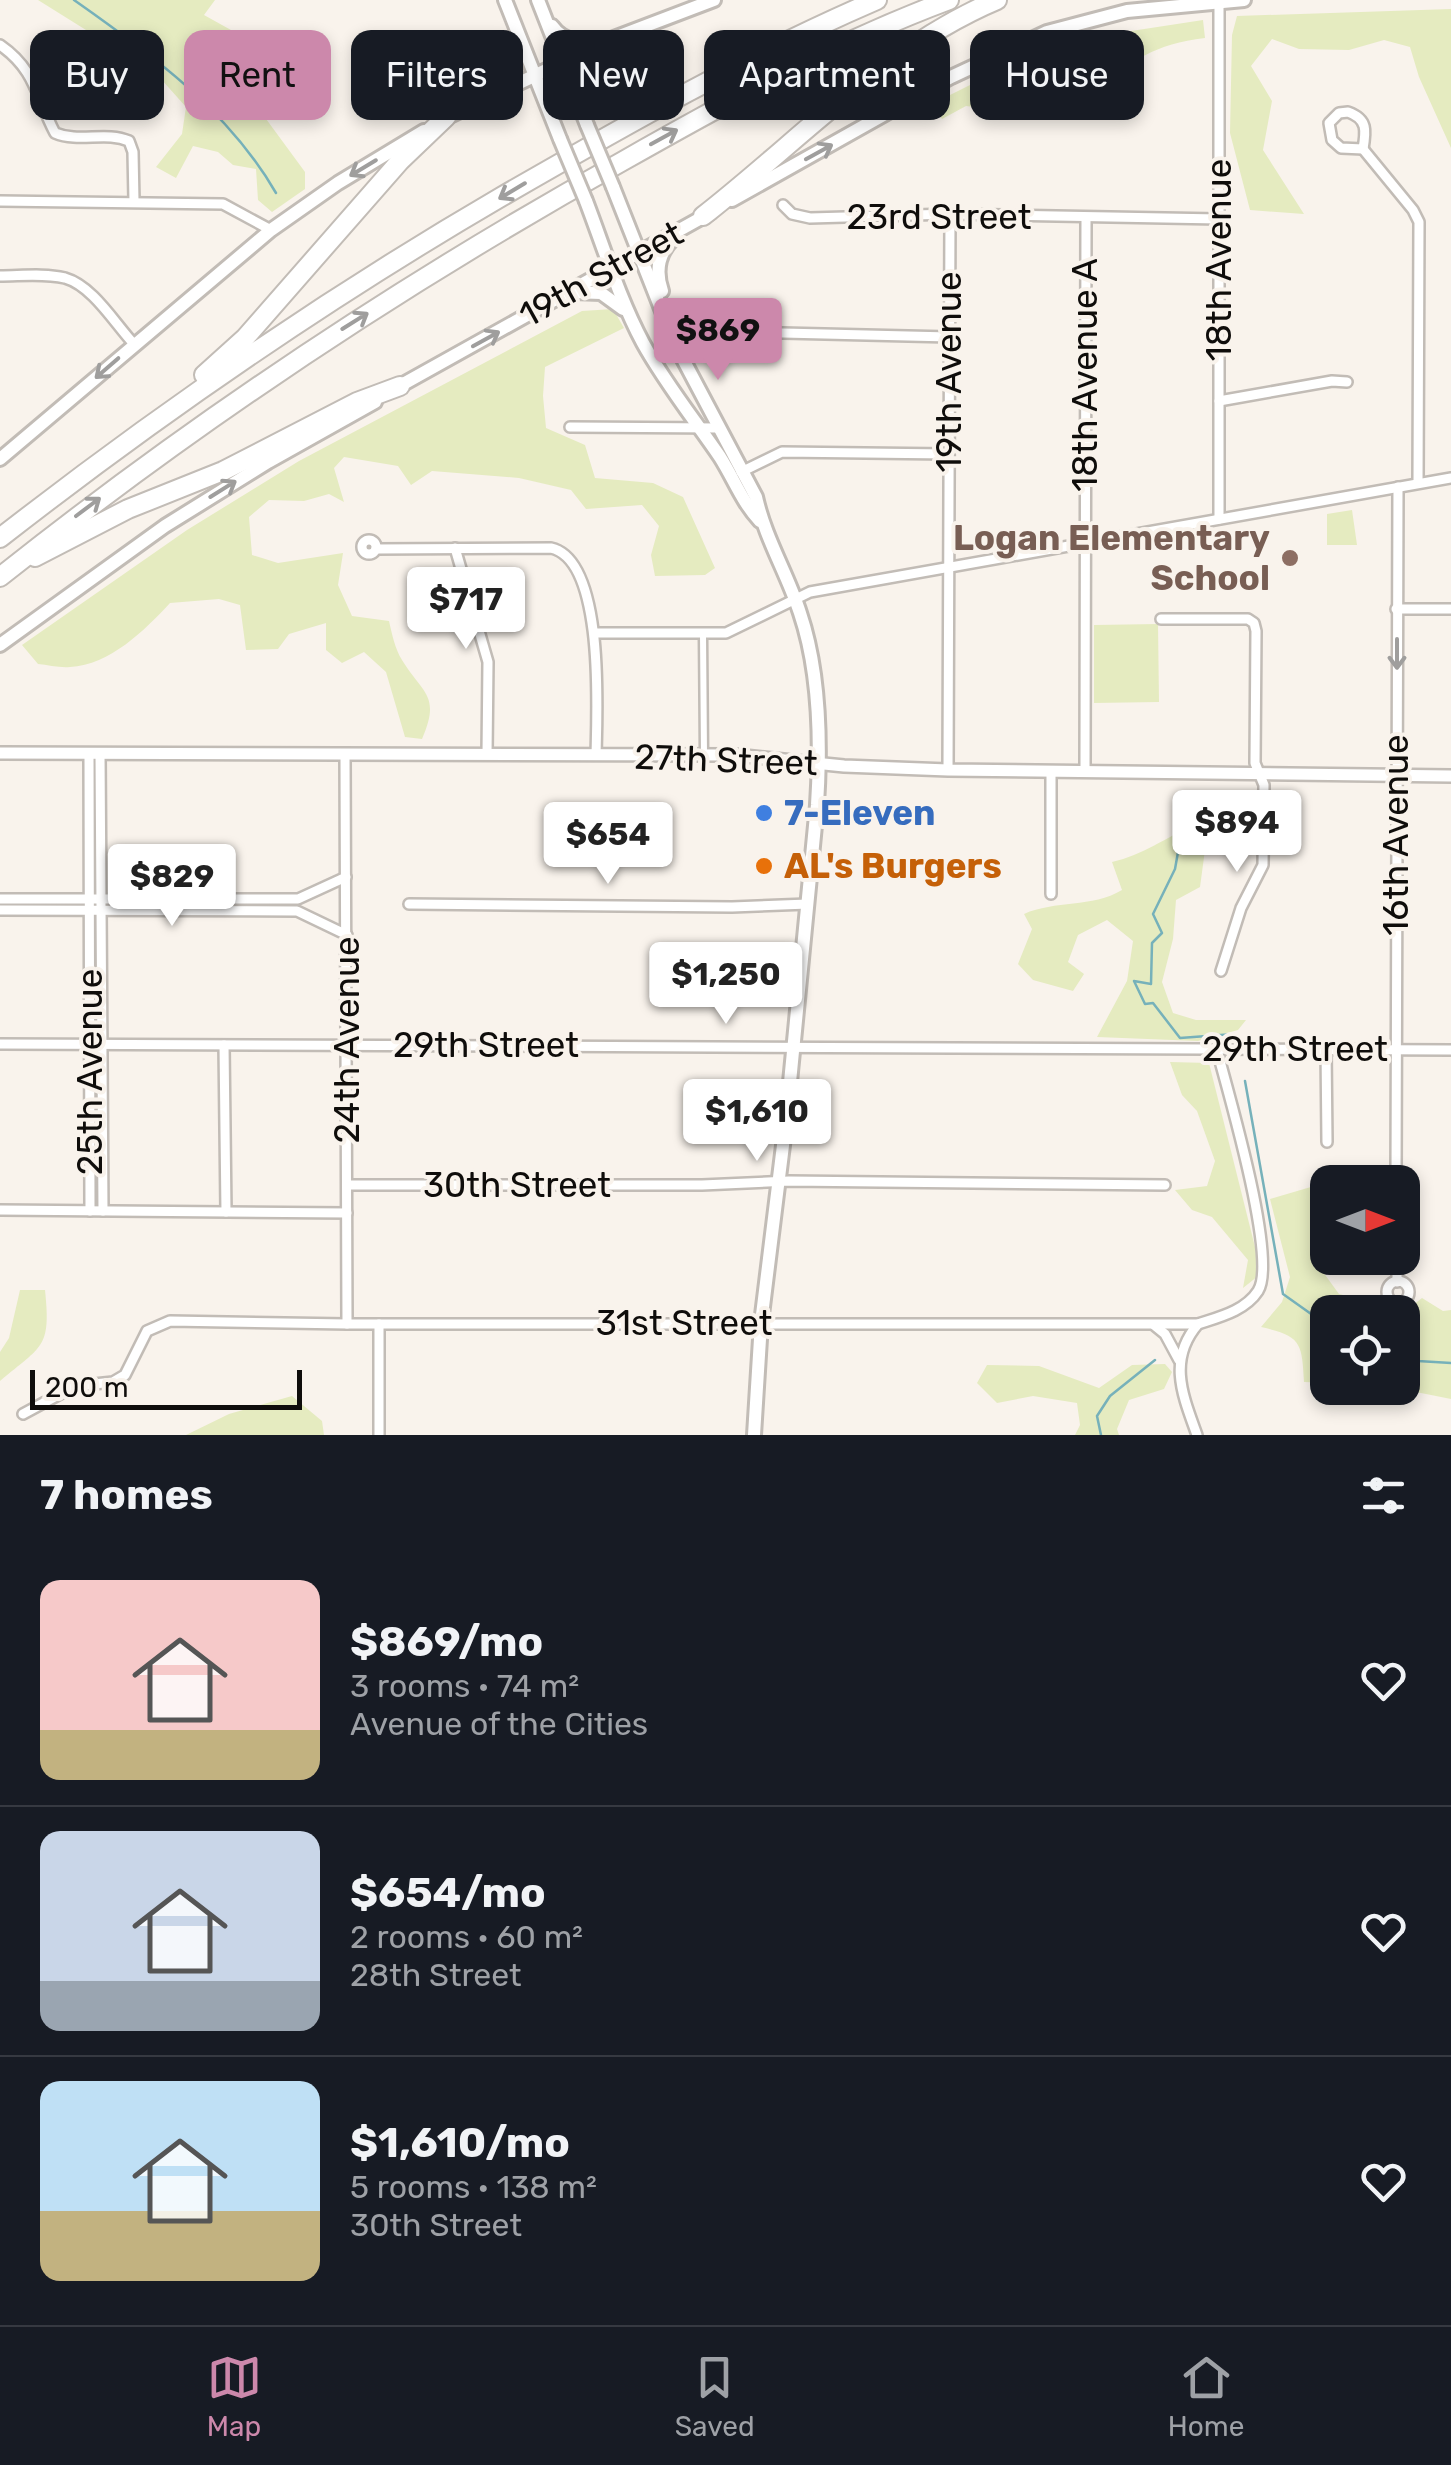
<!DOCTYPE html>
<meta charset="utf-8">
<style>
body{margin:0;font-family:Rubik,sans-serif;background:#20242c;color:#f1f3f6;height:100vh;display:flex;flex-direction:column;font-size:38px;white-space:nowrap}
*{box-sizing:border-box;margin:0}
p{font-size:32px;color:#9ea1a6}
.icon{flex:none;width:55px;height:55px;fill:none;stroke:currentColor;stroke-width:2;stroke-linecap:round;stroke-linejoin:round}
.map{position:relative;height:1435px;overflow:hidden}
.details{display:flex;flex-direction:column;background:#171b24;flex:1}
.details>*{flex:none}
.hud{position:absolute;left:30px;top:30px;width:1392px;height:90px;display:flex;gap:20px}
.needle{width:65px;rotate:90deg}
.tools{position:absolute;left:1310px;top:1165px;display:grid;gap:20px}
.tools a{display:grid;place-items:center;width:110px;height:110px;border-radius:20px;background:#171b24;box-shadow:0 5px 15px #0003;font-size:50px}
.scale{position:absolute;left:30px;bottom:25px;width:272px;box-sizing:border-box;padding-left:10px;border:5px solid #0f0d0b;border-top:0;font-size:28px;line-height:35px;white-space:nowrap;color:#0f0d0b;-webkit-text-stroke:8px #f9f3ec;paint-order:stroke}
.price{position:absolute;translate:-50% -85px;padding:0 22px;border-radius:10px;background:#fff;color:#222;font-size:32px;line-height:65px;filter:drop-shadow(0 2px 5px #0008)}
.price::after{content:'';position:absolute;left:50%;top:60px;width:30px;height:22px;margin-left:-15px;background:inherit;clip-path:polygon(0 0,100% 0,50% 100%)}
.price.on{background:#cc88ab;color:#111}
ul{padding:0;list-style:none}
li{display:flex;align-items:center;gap:30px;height:250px;padding:0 40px}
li+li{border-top:2px solid #363941}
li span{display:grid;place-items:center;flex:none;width:280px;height:200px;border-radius:20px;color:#555}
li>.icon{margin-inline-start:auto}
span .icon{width:120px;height:120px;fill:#fffc;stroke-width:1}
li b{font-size:42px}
h2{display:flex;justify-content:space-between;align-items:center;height:120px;padding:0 40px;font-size:42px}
.chip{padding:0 35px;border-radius:20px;background:#171b24;box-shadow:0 5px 15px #0003;font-size:35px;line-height:90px}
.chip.on{background:#cc88ab;color:#111}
.menu{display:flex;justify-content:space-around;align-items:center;height:140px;border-top:2px solid #363941;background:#171b24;font-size:28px;color:#9ea1a6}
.menu a{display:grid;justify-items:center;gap:5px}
.menu .on{color:#cc88ab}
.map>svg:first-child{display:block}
.green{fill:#e5ebc0}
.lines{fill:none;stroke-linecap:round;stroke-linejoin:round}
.stream{stroke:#76b1ba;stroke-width:2.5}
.pedestrian-casing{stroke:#c2bcb6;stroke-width:11}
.minor-casing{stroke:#c2bcb6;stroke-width:14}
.tertiary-casing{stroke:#c2bcb6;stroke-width:16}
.secondary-casing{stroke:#c2bcb6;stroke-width:18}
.motorway-casing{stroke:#c2bcb6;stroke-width:22}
.pedestrian{stroke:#fff;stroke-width:6}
.minor{stroke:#fff;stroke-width:9}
.tertiary{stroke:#fff;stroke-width:11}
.secondary{stroke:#fff;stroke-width:12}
.motorway{stroke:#fff;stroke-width:18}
.secondary-bridge-casing{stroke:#c2bcb6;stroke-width:18;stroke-linecap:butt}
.secondary-bridge{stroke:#fff;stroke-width:12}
.oneway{stroke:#9f9e9d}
.education-dot{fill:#8d6e63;stroke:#f9f3ec;stroke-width:4}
.shop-dot{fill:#3f7fe0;stroke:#f9f3ec;stroke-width:4}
.food-dot{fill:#e8710a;stroke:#f9f3ec;stroke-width:4}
.labels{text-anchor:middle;stroke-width:8;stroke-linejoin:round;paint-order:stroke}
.street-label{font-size:35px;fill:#0f0d0b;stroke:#f9f3ec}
.education-label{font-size:35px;font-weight:bold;fill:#785e54;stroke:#f9f3ec;text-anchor:end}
.shop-label{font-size:35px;font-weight:bold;fill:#366cbe;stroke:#f9f3ec;text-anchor:start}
.food-label{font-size:35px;font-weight:bold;fill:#c56008;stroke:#f9f3ec;text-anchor:start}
</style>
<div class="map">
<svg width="1451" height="1435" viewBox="0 0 1451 1435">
<rect width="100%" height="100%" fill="#f9f3ec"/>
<g class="green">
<path d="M 38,0 L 215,0 L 204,15 L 231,30 L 251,53 L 250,97 L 305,172 L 305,189 L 272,212 L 258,200 L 256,169 L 233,165 L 218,152 L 193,146 L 176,178 L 156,167 L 182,134 L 186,107 L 161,79 L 130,66 L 110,71 L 91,67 L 86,30 Z"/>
<path d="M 1451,9 L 1451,148 L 1419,77 L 1410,47 L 1384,40 L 1349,50 L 1299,49 L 1272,39 L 1251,66 L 1272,101 L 1263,150 L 1304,214 L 1250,210 L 1230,133 L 1232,35 L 1237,16 Z"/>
<path d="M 1203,20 L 1205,38 C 1155,44 1131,60 1094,94 L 1067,96 L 1056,79 L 1029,84 L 1024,105 L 996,110 L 966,106 L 942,119 L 932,104 L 1010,65 L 1079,39 Z"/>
<path d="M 613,309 L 624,328 L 545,367 L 543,396 L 546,428 L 585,445 L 595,478 L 653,483 L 683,497 L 715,568 L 705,575 L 655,576 L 651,555 L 659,526 L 642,505 L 586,509 L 571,490 L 519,478 L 432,471 L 411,485 L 398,466 L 344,457 L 334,468 L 344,502 L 329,494 L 304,501 L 269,500 L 249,517 L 252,555 L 278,563 L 343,553 L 338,585 L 352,616 L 389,621 C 392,634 395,649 402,660 C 423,694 441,695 422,739 L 405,737 L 386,672 L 364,652 L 342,663 L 326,650 L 326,623 L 289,634 L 278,649 L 246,650 L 240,605 L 219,599 L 170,603 C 145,630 110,665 70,667 C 60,668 48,665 38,664 L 22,645 L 187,530 L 299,461 L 582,311 Z"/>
<path d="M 1352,510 L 1357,545 L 1327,545 L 1327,514 Z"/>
<path d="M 1158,624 L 1159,702 L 1094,703 L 1094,625 Z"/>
<path d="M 1195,825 L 1207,835 L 1200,887 L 1176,900 L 1173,939 L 1162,982 L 1173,1013 L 1196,1020 L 1246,1020 L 1238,1030 L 1198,1041 L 1097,1037 L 1127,981 L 1133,941 L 1107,920 L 1078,935 L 1068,962 L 1084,974 L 1073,991 L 1033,980 L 1018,964 L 1032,929 L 1024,914 C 1055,900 1092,908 1122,890 L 1112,862 C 1143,855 1166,837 1195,825 Z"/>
<path d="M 1170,1062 L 1209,1063 L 1259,1263 L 1258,1276 L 1243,1288 L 1248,1260 L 1212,1217 L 1192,1210 L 1175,1190 L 1207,1186 L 1215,1161 L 1197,1111 L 1182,1095 Z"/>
<path d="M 1321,1184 L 1328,1211 L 1323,1272 L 1339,1294 L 1377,1303 L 1396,1312 L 1328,1312 L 1327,1383 L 1304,1382 C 1302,1342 1301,1336 1261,1327 L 1282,1302 L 1290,1277 L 1270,1199 Z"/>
<path d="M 20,1290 L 45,1290 C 51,1348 43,1345 0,1381 L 0,1352 L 9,1338 Z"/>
<path d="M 1422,1298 L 1443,1311 L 1451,1310 L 1451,1399 L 1396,1388 L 1402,1388 L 1403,1313 Z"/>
<path d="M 1165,1364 L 1172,1372 L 1164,1389 L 1129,1400 L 1117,1429 L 1119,1435 L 1075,1435 L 1080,1425 L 1077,1403 L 1033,1396 L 997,1403 L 977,1383 L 987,1365 L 1039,1366 L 1099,1388 L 1132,1365 Z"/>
<path d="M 292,1396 L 322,1421 L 324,1435 L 186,1435 L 229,1414 Z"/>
</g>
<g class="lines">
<g class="stream">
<path d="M 74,0 C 151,54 228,110 276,193"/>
<path d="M 1183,824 L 1175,869 L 1153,914 L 1162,933 L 1152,943 L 1151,984 L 1134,981 L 1145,1004 L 1153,1003 L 1180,1038 L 1234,1034"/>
<path d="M 1245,1081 L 1283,1294 L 1328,1326"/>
<path d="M 1402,1356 L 1418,1361 L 1451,1363"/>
<path d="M 1101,1435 L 1097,1416 L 1110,1396 L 1155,1360"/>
</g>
<defs>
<path id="pedestrian" d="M 703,634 L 704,755"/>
<g id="minor">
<path d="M 1219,0 L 1219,519"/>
<path d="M 0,45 C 36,70 36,97 55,133 C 79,143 106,131 129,141 L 133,152 L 134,201"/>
<path d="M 1348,112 C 1368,119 1366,131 1363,149 L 1341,148 L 1332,140 L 1329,123 L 1339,113 Z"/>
<path d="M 1363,149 L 1413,210 L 1419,222 L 1418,483"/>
<path d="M 0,201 L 223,204 L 271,230"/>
<path d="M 783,205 L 792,214 L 810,218 L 950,214 L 1219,219"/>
<path d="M 0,276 C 21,276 44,273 65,278 C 93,286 115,324 134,344"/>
<path d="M 728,337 L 744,332 L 950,337"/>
<path d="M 1219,401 L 1332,381 L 1347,382"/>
<path d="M 570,427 L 718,428"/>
<path d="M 741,472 L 782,452 L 948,454"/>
<circle cx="369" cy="547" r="7"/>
<path d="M 455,548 L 488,662 L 487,754"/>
<path d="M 376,549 L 551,548 C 605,560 597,711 596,755"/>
<path d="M 1396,609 L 1451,609"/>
<path d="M 1161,619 L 1248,619 L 1254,623 L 1256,631 L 1255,763 L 1264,785 L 1263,865 L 1241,908 L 1221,971"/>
<path d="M 595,633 L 726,633 L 810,592 L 1451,478"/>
<path d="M 89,753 L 90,1211"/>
<path d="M 100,753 L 103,1211"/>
<path d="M 345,755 L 347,1324"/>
<path d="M 948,770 L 950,214"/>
<path d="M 1085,771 L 1086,218"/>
<path d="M 1051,894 L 1051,772"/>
<path d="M 0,899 L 298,899 L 346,877"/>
<path d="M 409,904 L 732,907 L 808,904"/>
<path d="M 0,910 L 297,911 L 347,935"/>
<path d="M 0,1044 L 1451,1050"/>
<path d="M 224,1045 L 226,1212"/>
<path d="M 1326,1049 L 1327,1142"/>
<path d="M 1396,1182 L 1398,487"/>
<path d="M 348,1185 L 702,1185 L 789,1181 L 1165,1185"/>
<path d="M 0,1210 L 347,1213"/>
<path d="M 1397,1258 L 1397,1282"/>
<circle cx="1398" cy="1292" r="11"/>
<path d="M 379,1324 L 379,1435"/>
<path d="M 1154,1325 L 1165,1334 L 1179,1360"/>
<path d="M 23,1414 L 75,1386 L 113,1382 L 125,1375 L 147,1331 L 170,1321 L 347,1324 L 1198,1324"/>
<path d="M 1197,1435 C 1183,1396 1167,1360 1198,1324 C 1219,1317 1245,1311 1258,1291 C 1278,1260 1228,1092 1217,1050"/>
</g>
<path id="tertiary" d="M 0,753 L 735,755 L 844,766 L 948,770 L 1451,776"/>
<g id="secondary">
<path d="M 505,0 L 560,139"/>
<path d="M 538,0 L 587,125"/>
<path d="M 552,26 C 565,44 582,42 602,39"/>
<path d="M 498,91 L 515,62 L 516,36"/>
<path d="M 441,120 L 614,38 L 714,0"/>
<path d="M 613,187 L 675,344 L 756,497 C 765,538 787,573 800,613 C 820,672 821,743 817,805 L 787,1113 L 761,1323 L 754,1435"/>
<path d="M 732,200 L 951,77 L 1047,32 L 1127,11 L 1244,0"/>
<path d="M 586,201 C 604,248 619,298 643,343 C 665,383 694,419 720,457 C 734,479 742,502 760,521"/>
<path d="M 662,291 C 655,271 658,253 674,238"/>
<path d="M 573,292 L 601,293 L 623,309"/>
<path d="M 396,388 L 710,213"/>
<path d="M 0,459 L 271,230 L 338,183 L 424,131"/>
<path d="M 0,645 L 165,526 L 268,462 L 375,402"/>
</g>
<g id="motorway">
<path d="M 703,216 C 797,143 885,47 997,0"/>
<path d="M 204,375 L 245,338 L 400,161 L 446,117"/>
<path d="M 0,538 C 159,414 326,299 501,197 C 624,126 747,56 877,0"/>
<path d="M 35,557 L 128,509 L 223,471 L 357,402 L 400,386"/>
<path d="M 0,577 C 196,421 404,283 623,161 C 729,101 834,43 949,0"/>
</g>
</defs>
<use href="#pedestrian" class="pedestrian-casing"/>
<use href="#minor" class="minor-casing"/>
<use href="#tertiary" class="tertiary-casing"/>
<use href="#secondary" class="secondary-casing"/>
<use href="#motorway" class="motorway-casing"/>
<use href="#pedestrian" class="pedestrian"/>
<use href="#minor" class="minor"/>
<use href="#tertiary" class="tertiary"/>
<use href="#secondary" class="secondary"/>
<use href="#motorway" class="motorway"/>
<defs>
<g id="secondary-bridge">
<path d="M 587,125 L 613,187"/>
<path d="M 560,139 L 586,201"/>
</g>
</defs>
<use href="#secondary-bridge" class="secondary-bridge-casing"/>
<use href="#secondary-bridge" class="secondary-bridge"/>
</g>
<defs><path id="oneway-shaft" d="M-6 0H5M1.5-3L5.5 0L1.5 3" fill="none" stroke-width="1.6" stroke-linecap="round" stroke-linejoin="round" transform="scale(2.5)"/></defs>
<g class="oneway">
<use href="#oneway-shaft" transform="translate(664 137) rotate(-29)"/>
<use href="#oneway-shaft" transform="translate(819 152) rotate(-29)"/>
<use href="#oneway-shaft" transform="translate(363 168) rotate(149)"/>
<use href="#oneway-shaft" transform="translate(512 191) rotate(149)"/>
<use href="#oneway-shaft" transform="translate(355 321) rotate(-32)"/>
<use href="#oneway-shaft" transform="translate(486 339) rotate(-29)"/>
<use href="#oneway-shaft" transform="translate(107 368) rotate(139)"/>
<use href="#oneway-shaft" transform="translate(223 489) rotate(-32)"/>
<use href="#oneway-shaft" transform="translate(88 507) rotate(-37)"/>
<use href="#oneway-shaft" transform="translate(1397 654) rotate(90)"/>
</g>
<circle class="education-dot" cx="1290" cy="558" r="10"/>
<circle class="shop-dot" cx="764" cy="813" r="10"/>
<circle class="food-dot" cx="764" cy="866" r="10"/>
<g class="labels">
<g class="street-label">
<text x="939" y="229">23rd Street</text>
<text transform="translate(1219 260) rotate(-90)" y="12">18th Avenue</text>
<text transform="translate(601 274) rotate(-29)" y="12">19th Street</text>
<text transform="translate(949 372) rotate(-90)" y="12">19th Avenue</text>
<text transform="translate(1085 375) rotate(-90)" y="12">18th Avenue A</text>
<text transform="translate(726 760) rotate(2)" y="12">27th Street</text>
<text transform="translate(1396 835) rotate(-90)" y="12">16th Avenue</text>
<text transform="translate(347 1040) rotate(-90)" y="12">24th Avenue</text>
<text x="486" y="1057">29th Street</text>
<text x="1295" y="1061">29th Street</text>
<text transform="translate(90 1072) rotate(-90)" y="12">25th Avenue</text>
<text x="517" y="1197">30th Street</text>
<text x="684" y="1335">31st Street</text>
</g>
<g class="education-label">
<text x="1270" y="550">Logan Elementary<tspan x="1270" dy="40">School</tspan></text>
</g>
<g class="shop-label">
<text x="784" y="825">7-Eleven</text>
</g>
<g class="food-label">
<text x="784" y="878">AL's Burgers</text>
</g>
</g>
</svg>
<div class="tools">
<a><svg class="needle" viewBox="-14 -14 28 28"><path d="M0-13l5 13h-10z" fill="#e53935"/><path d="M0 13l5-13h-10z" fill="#9ea1a6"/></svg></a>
<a><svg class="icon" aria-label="locate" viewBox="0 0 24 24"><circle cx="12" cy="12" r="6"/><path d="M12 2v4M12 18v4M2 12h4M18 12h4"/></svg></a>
</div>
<div class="scale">200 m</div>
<b class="price on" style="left:718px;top:383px">$869</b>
<b class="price" style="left:466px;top:652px">$717</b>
<b class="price" style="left:1237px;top:875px">$894</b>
<b class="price" style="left:608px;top:887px">$654</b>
<b class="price" style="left:172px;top:929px">$829</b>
<b class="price" style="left:726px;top:1027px">$1,250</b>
<b class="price" style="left:757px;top:1164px">$1,610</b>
<div class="hud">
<a class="chip">Buy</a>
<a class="chip on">Rent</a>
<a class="chip">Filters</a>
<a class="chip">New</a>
<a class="chip">Apartment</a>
<a class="chip">House</a>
</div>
</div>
<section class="details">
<h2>7 homes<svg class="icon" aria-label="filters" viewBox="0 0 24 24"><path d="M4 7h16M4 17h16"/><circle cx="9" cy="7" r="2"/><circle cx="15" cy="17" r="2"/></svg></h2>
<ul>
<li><span style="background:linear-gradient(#f6c9c9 75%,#c2b280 0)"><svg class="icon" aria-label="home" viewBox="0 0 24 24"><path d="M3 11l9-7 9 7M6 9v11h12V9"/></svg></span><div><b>$869/mo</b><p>3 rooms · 74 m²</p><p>Avenue of the Cities</p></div><svg class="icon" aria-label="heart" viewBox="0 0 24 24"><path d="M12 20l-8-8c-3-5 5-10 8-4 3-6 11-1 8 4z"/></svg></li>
<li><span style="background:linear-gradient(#c9d6e8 75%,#9aa5b1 0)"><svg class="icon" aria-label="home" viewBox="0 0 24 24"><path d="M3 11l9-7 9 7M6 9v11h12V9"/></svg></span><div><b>$654/mo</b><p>2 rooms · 60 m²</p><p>28th Street</p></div><svg class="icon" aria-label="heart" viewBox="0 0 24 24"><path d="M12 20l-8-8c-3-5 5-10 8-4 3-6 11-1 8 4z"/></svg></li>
<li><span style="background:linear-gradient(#bfe0f5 65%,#c2b280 0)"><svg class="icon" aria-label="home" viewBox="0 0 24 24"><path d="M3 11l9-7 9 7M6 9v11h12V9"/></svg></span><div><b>$1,610/mo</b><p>5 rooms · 138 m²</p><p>30th Street</p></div><svg class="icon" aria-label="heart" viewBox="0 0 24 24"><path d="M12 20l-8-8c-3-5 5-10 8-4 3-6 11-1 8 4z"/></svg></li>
</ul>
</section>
<nav class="menu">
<a class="on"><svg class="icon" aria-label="map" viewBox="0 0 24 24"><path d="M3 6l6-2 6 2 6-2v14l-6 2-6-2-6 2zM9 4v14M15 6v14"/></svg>Map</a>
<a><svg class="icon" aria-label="saved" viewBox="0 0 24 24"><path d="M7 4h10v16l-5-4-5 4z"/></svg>Saved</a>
<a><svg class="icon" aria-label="home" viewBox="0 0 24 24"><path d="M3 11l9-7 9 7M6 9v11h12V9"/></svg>Home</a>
</nav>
